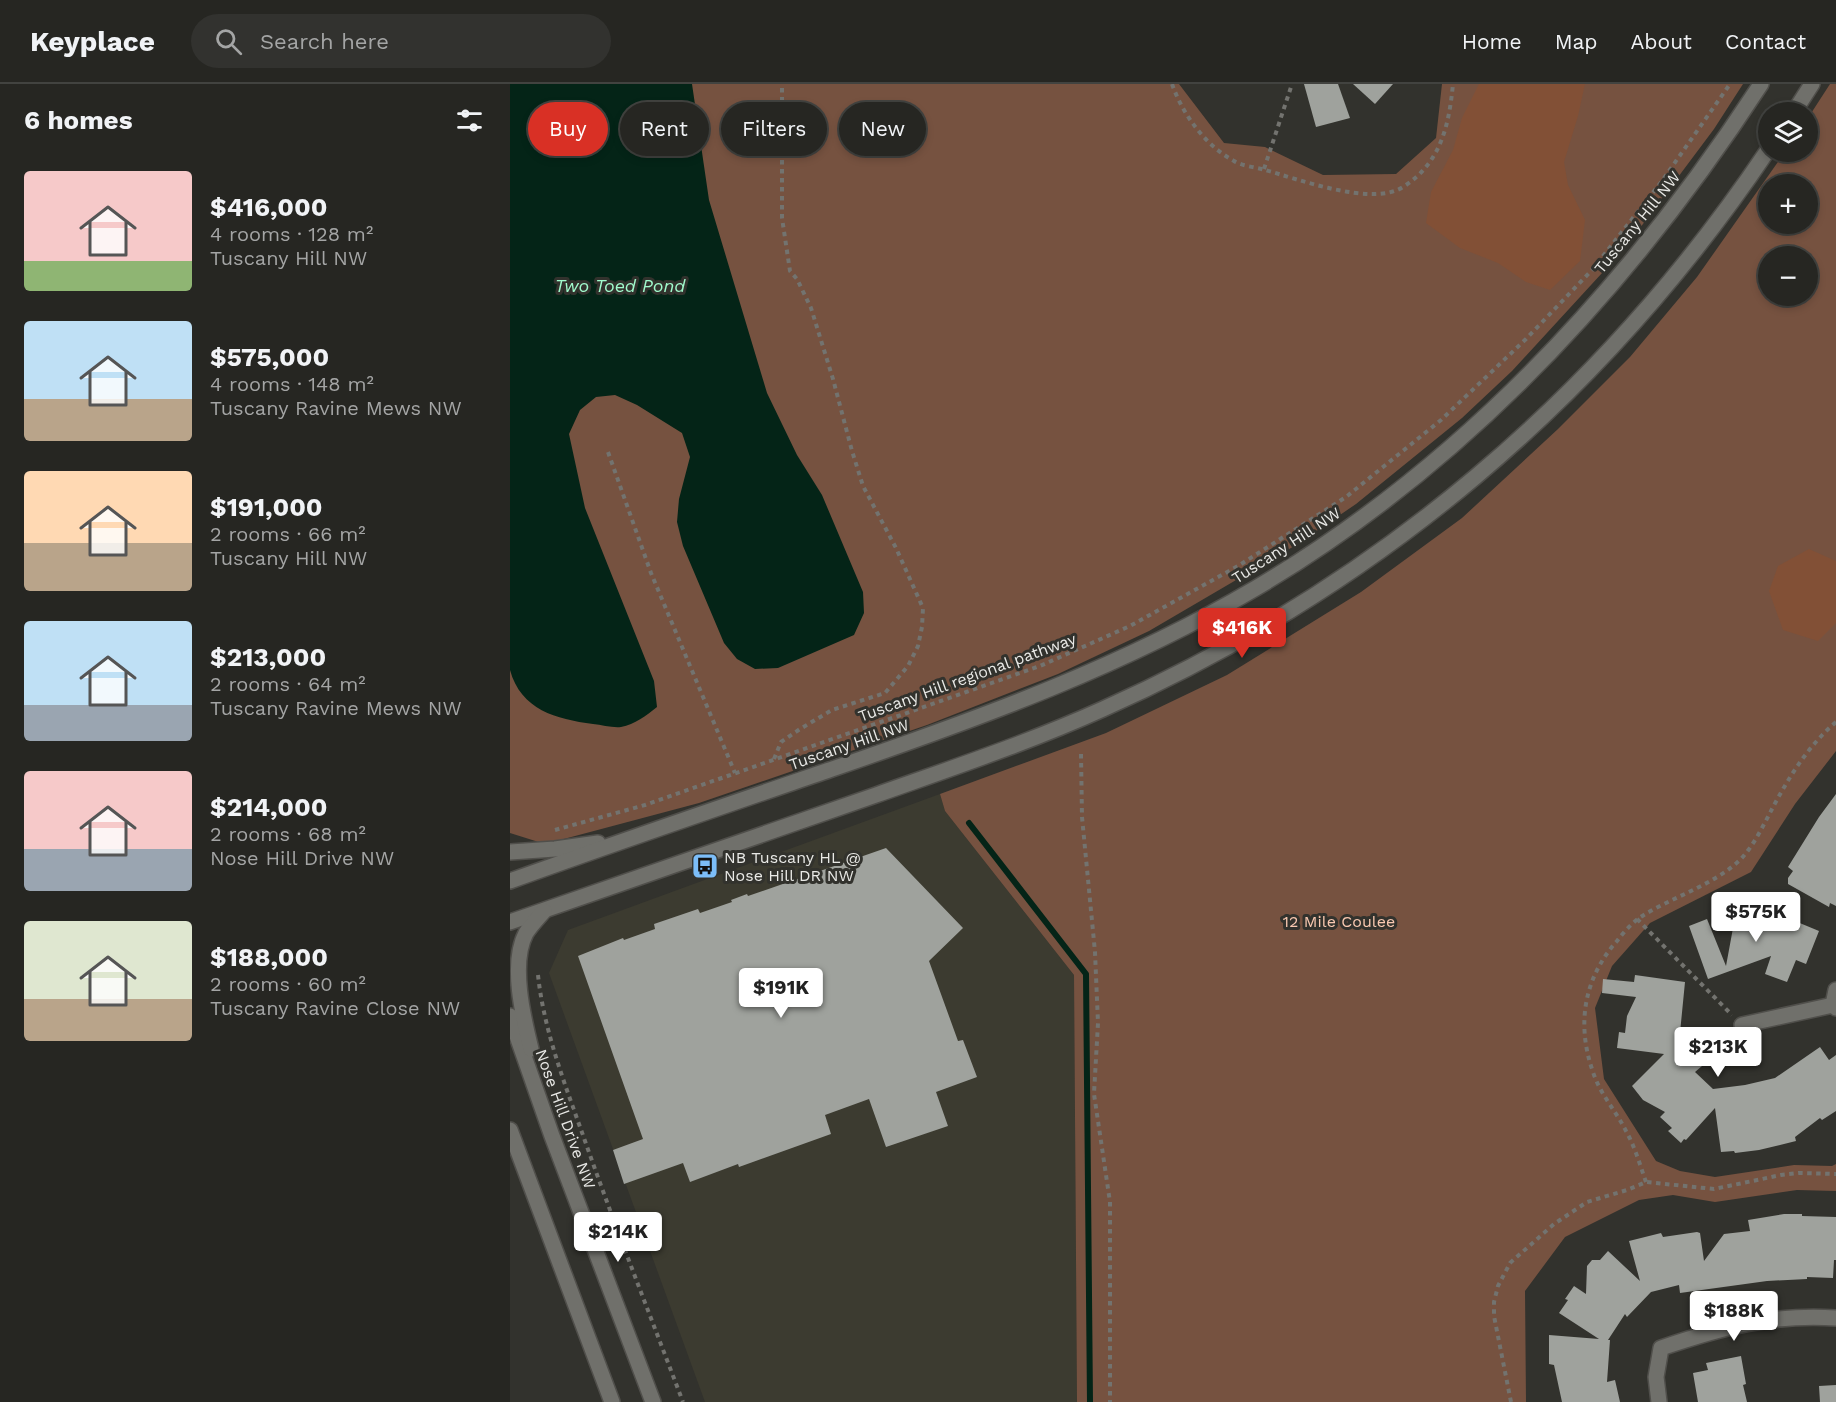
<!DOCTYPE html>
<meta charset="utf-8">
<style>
body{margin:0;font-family:"Work Sans",sans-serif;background:#32322f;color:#f1f3f6;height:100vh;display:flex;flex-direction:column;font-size:22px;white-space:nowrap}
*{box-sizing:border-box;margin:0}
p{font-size:20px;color:#a4a5a5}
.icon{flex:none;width:33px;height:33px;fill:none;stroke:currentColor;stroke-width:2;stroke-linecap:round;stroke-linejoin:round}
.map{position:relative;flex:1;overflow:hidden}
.drawer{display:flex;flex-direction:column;background:#262622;width:510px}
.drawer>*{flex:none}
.hud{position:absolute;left:18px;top:18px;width:570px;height:54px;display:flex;gap:12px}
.buttons{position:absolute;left:1248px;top:18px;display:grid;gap:12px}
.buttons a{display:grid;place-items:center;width:60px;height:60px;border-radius:50%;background:#262622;box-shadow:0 3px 9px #0003,0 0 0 2px #424340;font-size:30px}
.price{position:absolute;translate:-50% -51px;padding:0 14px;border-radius:6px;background:#fff;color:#222;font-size:20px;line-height:39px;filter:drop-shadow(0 2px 3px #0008)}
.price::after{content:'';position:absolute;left:50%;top:36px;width:18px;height:14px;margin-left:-9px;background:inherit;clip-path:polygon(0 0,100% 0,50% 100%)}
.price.current{background:#d93025;color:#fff}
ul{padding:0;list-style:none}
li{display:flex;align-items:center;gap:18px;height:150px;padding:0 24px}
li span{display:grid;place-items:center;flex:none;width:168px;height:120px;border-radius:6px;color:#555}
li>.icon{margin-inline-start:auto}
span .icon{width:72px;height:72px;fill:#fffc;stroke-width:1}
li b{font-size:26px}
h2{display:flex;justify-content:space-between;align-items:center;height:72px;padding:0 24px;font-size:26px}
.tag{padding:0 21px;border-radius:27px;background:#262622;box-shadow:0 3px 9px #0003,0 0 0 2px #424340;font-size:21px;line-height:54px}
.tag.current{background:#d93025;color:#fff}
header{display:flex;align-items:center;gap:36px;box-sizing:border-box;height:84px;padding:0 30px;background:#262622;border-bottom:2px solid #424340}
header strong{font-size:28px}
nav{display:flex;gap:33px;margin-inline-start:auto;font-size:21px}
.search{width:420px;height:54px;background:#32322f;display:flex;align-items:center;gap:15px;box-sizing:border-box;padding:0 21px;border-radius:33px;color:#a4a5a5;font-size:22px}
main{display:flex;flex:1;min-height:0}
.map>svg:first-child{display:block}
.built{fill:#3c3b30}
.green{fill:#765240;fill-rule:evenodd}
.forest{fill:#825036}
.water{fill:#042417}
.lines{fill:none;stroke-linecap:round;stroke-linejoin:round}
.stream{stroke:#042417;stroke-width:6}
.building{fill:#9fa29d}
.minor-casing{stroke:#504f4b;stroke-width:18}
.tertiary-casing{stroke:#504f4b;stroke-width:18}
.path{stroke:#73736f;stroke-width:4;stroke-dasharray:4.5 4.5;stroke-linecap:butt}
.minor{stroke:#70706b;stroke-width:15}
.tertiary{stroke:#70706b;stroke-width:15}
.labels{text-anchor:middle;stroke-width:6;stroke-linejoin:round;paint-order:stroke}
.street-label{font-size:16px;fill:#e9e9e6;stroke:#32322d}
.poi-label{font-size:16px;fill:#e9e9e6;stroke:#32322d;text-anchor:start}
.park-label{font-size:16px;fill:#fac9b1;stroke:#32322d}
.water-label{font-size:18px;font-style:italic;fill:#a1fbcd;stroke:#32322d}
</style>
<header>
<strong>Keyplace</strong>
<div class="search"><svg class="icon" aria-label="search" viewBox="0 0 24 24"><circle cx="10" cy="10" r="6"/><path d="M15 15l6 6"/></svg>Search here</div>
<nav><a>Home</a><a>Map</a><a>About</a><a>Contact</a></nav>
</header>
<main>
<section class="drawer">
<h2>6 homes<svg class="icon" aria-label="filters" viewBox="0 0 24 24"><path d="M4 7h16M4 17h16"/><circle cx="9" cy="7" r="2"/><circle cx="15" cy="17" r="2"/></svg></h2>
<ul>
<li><span style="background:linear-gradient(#f6c9c9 75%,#8fb573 0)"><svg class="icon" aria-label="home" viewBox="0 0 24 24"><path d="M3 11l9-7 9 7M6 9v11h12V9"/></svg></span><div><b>$416,000</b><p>4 rooms · 128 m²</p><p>Tuscany Hill NW</p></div></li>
<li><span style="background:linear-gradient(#bfe0f5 65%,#b9a48a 0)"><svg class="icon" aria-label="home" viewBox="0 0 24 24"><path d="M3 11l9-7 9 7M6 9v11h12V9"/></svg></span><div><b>$575,000</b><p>4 rooms · 148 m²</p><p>Tuscany Ravine Mews NW</p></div></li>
<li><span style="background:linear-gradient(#ffd9b3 60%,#b9a48a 0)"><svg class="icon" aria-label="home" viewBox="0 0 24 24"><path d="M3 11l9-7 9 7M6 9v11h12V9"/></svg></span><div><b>$191,000</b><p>2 rooms · 66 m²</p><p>Tuscany Hill NW</p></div></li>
<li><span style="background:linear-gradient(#bfe0f5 70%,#9aa5b1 0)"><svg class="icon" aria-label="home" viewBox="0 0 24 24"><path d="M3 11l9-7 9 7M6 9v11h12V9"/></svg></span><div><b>$213,000</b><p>2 rooms · 64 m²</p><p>Tuscany Ravine Mews NW</p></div></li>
<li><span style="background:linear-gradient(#f6c9c9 65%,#9aa5b1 0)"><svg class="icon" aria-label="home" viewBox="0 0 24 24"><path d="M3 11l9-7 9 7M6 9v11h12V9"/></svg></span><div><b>$214,000</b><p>2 rooms · 68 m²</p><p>Nose Hill Drive NW</p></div></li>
<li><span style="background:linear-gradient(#dfe7d0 65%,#b9a48a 0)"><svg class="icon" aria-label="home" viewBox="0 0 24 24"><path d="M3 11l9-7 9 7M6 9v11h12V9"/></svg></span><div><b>$188,000</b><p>2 rooms · 60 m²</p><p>Tuscany Ravine Close NW</p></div></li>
</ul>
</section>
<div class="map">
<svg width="1326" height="1318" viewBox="0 0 1326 1318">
<rect width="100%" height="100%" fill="#32322d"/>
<path class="built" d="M 430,710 L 435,727 L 564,891 L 567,1318 L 195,1318 L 39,889 L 58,846 Z"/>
<g class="green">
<path d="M 0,0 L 669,0 L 714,59 L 755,63 L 813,91 L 886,90 L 926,54 L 932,0 L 1233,0 L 1204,45 L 1115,164 L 1002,287 L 952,334 L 846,420 L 786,461 L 639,547 L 548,590 L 417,641 L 189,719 L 35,760 L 0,749 Z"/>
<path d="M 1320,0 L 1326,0 L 1326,667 L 1285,720 L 1241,788 L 1140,839 L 1102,882 L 1085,924 L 1094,995 L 1146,1077 L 1170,1087 L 1205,1093 L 1284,1081 L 1322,1082 L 1326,1080 L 1326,1107 L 1287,1106 L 1205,1118 L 1163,1111 L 1129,1116 L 1055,1153 L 1015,1207 L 1016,1318 L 567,1318 L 564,891 L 435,727 L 430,710 L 596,649 L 717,591 L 851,508 L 952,434 L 1048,345 L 1120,273 L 1187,193 L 1275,68 L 1298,68 L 1298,34 ZM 1258,100 L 1298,100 L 1298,140 L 1258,140 ZM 1258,172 L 1298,172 L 1298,212 L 1258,212 Z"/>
</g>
<g class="forest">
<path d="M 969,0 L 1075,0 L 1068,32 L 1054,78 L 1058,101 L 1075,136 L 1070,177 L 1040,206 L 1016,198 L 988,179 L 950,164 L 916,139 L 921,108 L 943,66 L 952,34 Z"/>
<path d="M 1299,465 L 1326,477 L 1326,539 L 1308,557 L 1273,546 L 1259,507 L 1268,482 Z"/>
</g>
<path class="water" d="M 0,0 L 182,0 L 199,116 L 257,309 L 287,371 L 312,411 L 353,508 L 354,529 L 344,551 L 268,584 L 245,585 L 227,575 L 214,559 L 173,462 L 167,438 L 169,415 L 180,373 L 172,349 L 127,321 L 105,311 L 86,313 L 70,326 L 59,350 L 75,424 L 144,597 L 147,623 C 136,632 125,640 111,643 C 103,644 92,641 83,640 C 46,635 11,626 0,586 Z"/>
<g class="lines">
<path class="stream" d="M 459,739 L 576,890 L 580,1318"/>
</g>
<g class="building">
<path d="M 794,0 L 828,0 L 840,34 L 806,43 Z"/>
<path d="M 843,0 L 883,0 L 865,20 Z"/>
<path d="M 1326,710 L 1326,822 L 1320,819 L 1319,823 L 1278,800 L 1278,794 L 1283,787 L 1278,783 L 1309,733 Z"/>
<path d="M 376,764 L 453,844 L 419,877 L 448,957 L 453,956 L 467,993 L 426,1008 L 438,1042 L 376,1063 L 359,1015 L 315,1031 L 321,1050 L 229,1083 L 228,1080 L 180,1098 L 173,1079 L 114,1100 L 103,1066 L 133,1055 L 68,872 L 113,854 L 114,856 L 145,845 L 144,840 L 188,825 L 190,829 L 222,818 L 221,816 L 237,810 L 238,812 Z"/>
<path d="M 1228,817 L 1247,821 L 1247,824 L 1261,827 L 1309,847 L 1296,880 L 1286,876 L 1277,898 L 1255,890 L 1261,872 L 1198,895 L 1179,842 L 1197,835 L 1216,882 Z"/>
<path d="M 1125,891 L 1175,898 L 1169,959 L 1192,982 L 1185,988 L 1203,1005 L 1235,1001 L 1265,994 L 1310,963 L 1319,976 L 1326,971 L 1326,1027 L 1312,1036 L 1310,1034 L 1285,1053 L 1286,1057 L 1249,1066 L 1225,1069 L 1224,1067 L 1211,1068 L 1205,1024 L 1176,1056 L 1174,1055 L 1171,1059 L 1158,1047 L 1162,1044 L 1150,1033 L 1155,1028 L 1133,1016 L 1122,1002 L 1154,970 L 1107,964 L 1109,948 L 1115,949 L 1117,932 L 1126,913 L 1092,909 L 1093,895 L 1124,898 Z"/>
<path d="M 1274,1130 L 1292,1130 L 1292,1132 L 1326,1133 L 1326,1176 L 1324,1176 L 1323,1194 L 1297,1193 L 1297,1195 L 1257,1197 L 1170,1209 L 1169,1201 L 1141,1208 L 1117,1233 L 1115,1230 L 1098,1256 L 1100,1256 L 1097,1298 L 1105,1296 L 1110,1318 L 1052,1318 L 1044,1281 L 1039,1280 L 1039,1251 L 1089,1255 L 1049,1229 L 1058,1216 L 1055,1215 L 1064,1202 L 1076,1210 L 1077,1182 L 1082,1176 L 1090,1176 L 1098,1167 L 1130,1197 L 1119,1157 L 1151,1149 L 1153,1153 L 1187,1148 L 1190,1149 L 1194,1177 L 1214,1150 L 1240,1147 L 1238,1136 Z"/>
<path d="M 1231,1272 L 1236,1300 L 1233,1301 L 1237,1318 L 1188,1318 L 1183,1289 L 1198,1286 L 1196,1279 Z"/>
<path d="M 1326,1301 L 1326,1318 L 1310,1318 L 1309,1302 Z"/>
</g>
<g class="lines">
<defs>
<g id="minor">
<path d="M 1326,906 L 1323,921 L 1326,924"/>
<path d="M 1232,941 L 1323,921"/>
<path d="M 1149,1318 L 1146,1293 L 1151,1264 C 1213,1243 1260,1230 1326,1234"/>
</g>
<g id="tertiary">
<path d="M 1284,28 L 1302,0"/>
<path d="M 0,768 L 45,765 L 88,759"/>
<path d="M 0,797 C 108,758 217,721 325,684 C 470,634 614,582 746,504 C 954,381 1120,201 1251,0"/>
<path d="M 0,838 C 122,796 244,754 366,711 C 442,684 520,658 593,625 C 867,503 1091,314 1258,66"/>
<path d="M 0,932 L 42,1052 L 143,1318"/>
<path d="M 21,965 C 13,933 0,879 16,849 C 21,841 28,834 34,827"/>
<path d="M 0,1046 L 102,1318"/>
</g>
</defs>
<use href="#minor" class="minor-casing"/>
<use href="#tertiary" class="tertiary-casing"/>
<g class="path">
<path d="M 662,0 C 673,31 695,61 724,77 C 732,82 745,83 755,86 C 788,95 862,123 893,103 C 931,79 939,41 943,0"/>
<path d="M 754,85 L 782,0"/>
<path d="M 98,368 L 141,489 L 225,689"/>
<path d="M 571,670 L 572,733 L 585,868 L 588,939 L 584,1010 L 600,1118 L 600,1318"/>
<path d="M 264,675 L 271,658 L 290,645 L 322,626 L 375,609 L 398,582 L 408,562 L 412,543 L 413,524 L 386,464 L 353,402 L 342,367 L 323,295 L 301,224 L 287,195 L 280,187 L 272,134 L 272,0"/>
<path d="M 45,746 L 135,721 L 530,582 L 620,542 L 728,482 L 836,413 L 931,336 L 1016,255 L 1082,186 L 1152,97 L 1220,0"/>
<path d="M 1127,835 L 1222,931"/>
<path d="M 28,891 C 34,948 56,1003 75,1057 C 106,1145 140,1231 173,1318"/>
<path d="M 1136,1098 C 1130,1081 1125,1063 1116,1047 C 1106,1027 1090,1010 1083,988 C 1066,940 1074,894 1107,857 C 1113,849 1121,840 1129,834 C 1161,813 1203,802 1231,775 C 1244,761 1253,742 1262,725 C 1279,693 1298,662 1326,638"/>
<path d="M 1001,1318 L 984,1232 L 984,1218 L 988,1202 L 1000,1179 L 1044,1140 L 1077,1118 L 1117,1106 L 1136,1098 L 1204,1105 L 1271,1091 L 1289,1089 L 1326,1090"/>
</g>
<use href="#minor" class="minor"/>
<use href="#tertiary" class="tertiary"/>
</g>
<defs>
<symbol id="bus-square" viewBox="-11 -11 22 22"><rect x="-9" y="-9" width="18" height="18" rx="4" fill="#7cbef9" stroke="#32322d"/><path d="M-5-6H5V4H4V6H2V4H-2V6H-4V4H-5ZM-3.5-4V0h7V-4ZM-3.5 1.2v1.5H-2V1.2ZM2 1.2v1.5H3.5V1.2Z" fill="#111"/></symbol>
</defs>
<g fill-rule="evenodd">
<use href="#bus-square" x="180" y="767" width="30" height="30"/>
</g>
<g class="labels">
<g class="street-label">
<text transform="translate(1127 138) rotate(-51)" y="6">Tuscany Hill NW</text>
<text transform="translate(776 461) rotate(-33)" y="6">Tuscany Hill NW</text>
<text transform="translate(457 593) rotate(-20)" y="6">Tuscany Hill regional pathway</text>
<text transform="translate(339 660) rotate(-19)" y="6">Tuscany Hill NW</text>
<text transform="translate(56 1035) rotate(70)" y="6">Nose Hill Drive NW</text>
</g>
<g class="poi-label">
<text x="214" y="779">NB Tuscany HL @<tspan x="214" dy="18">Nose Hill DR NW</tspan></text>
</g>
<g class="park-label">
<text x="829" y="843">12 Mile Coulee</text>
</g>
<g class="water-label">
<text x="110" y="208">Two Toed Pond</text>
</g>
</g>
</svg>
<div class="buttons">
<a><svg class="icon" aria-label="layers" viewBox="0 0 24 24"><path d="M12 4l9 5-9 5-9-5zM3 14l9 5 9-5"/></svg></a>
<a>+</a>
<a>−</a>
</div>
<b class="price current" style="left:732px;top:575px">$416K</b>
<b class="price" style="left:1246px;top:859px">$575K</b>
<b class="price" style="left:271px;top:935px">$191K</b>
<b class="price" style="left:1208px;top:994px">$213K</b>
<b class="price" style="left:108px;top:1179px">$214K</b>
<b class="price" style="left:1224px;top:1258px">$188K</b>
<div class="hud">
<a class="tag current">Buy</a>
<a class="tag">Rent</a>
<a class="tag">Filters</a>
<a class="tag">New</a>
</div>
</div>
</main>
